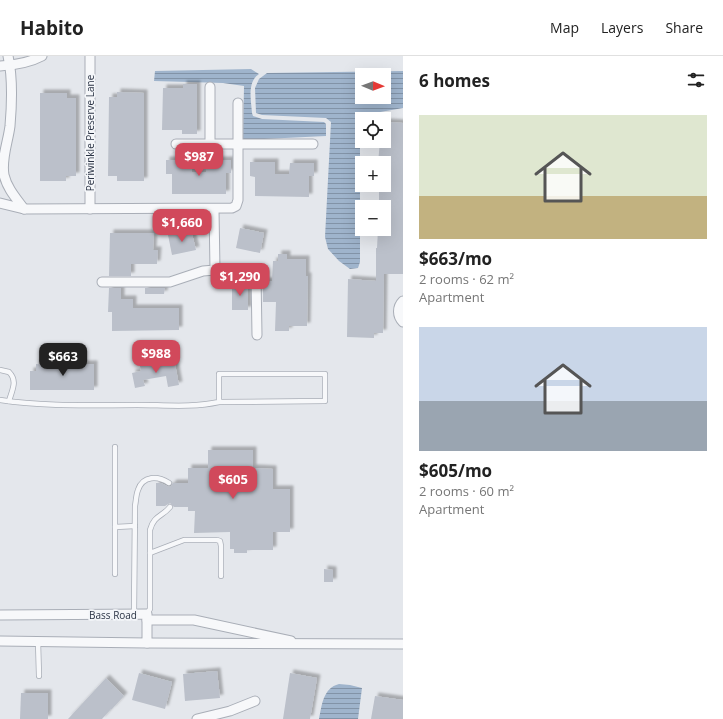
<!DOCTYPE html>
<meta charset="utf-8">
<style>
body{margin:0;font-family:"Open Sans",sans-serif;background:#f6f6f6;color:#222;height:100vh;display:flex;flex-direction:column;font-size:15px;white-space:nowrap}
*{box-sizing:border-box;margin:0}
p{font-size:13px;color:#767676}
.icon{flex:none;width:22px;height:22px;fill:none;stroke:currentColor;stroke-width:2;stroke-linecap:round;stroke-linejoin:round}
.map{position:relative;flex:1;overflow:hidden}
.drawer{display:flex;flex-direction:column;background:#fff;width:320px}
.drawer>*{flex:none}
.needle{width:26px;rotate:91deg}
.fabs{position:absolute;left:355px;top:12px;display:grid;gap:8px}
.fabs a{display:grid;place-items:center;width:36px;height:36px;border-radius:0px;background:#fff;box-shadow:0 4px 16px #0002;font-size:20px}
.price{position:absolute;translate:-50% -34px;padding:0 9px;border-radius:8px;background:#d1495b;color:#fff;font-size:13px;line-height:26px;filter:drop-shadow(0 1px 2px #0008)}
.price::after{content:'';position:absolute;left:50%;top:24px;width:12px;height:9px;margin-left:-6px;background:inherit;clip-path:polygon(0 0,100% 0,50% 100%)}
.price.on{background:#222;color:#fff}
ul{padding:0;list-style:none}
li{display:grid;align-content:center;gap:8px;height:212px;padding:0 16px}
li span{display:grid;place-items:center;height:124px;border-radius:0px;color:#555}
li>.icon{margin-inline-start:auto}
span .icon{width:72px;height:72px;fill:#fffc;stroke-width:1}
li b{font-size:17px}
h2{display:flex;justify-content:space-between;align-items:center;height:48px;padding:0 16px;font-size:17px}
header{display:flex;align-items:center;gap:24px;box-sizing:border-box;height:56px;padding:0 20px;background:#fff;border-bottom:1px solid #e0e0e0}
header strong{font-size:19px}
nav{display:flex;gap:22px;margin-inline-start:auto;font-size:14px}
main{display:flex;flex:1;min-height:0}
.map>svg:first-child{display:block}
.water{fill:url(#water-rules);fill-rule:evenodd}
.building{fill:#bbc0ca;filter:url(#shadow)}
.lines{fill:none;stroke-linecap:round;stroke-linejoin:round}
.service-casing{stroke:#a9aeb7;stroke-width:6}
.minor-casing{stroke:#a9aeb7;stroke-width:11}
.service{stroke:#f7f8fa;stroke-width:4.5}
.minor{stroke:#f7f8fa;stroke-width:9}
.labels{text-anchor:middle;stroke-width:3.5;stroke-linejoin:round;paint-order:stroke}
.street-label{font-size:10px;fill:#2b3445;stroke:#f4f6f9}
</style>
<header>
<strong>Habito</strong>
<nav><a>Map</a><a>Layers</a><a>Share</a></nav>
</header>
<main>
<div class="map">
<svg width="403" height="663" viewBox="0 0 403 663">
<defs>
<pattern id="water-rules" width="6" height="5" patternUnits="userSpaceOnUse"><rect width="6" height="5" fill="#9fb4cc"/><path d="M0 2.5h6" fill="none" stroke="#8293a7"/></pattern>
<filter id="shadow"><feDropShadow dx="3.5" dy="-3.5" stdDeviation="1" flood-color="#0004"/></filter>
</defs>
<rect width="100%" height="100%" fill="#e4e7ec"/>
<g class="water">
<path d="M 251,13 L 259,18 C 247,26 251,44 252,57 L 253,60 L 262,63 L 324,66 L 326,68 L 326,80 L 243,84 L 244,30 L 223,27 L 154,25 L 155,15 Z"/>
<path d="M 403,15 L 403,52 L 369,58 L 366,63 L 362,63 L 360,77 L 360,206 L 358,212 L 350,213 L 339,205 L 328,193 L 325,181 L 331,66 L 326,62 L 262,59 L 256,57 L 255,32 L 259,23 L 267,17 ZM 362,19 L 384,19 L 384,41 L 362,41 Z"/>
<path d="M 339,628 L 350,629 L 362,632 L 358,663 L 319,663 C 322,649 323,632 339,628 Z"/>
</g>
<g class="building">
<path d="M 183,28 L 197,28 L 197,78 L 182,78 L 182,74 L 162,74 L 163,32 L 183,32 Z"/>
<path d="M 117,36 L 144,37 L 144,125 L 117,125 L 117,120 L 108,120 L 109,41 L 117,41 Z"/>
<path d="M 40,37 L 67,37 L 67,42 L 76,42 L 76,120 L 66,120 L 66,125 L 40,125 Z"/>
<path d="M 384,66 L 403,67 L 403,218 L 384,218 L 383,277 L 374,277 L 374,282 L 347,281 L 348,223 L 376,225 L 376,192 L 377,192 L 378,173 L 384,173 L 384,151 L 379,151 L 379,129 L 384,129 L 384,107 L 378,107 L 380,85 L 384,85 Z"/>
<path d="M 166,104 L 191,104 L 192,116 L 206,116 L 206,104 L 231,104 L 231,117 L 226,117 L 226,138 L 172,138 L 172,118 L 166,118 Z"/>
<path d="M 250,106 L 275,106 L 275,118 L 289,118 L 290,107 L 314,107 L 314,120 L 309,120 L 309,141 L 255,140 L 255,121 L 250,120 Z"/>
<path d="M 240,172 L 264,177 L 260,197 L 236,192 Z"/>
<path d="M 191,174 L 196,194 L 172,199 L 168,179 Z"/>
<path d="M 110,177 L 154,177 L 153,194 L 158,194 L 157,208 L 131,208 L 131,220 L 109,220 Z"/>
<path d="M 278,198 L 287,198 L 287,203 L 306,203 L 306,220 L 308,220 L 307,270 L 289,270 L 289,275 L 275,275 L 276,246 L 263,246 L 263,225 L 272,225 L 273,205 L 278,205 Z"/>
<rect x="232" y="228" width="16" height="26"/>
<path d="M 109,232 L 121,232 L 121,243 L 133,243 L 133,252 L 179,252 L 179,274 L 112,275 L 112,256 L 108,256 Z"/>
<path d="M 145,232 L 165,232 L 164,238 L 145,238 Z"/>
<path d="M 49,304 L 71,305 L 71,308 L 94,308 L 94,334 L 30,334 L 30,315 L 36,315 L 36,308 L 49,309 Z"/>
<path d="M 164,305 L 165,310 L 175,308 L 179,329 L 168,331 L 166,320 L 143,324 L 145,330 L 135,332 L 132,317 L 141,315 L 140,310 Z"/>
<path d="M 208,394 L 253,394 L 253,412 L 273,413 L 273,433 L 290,433 L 290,476 L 273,476 L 273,494 L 247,494 L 247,497 L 234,497 L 234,493 L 230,493 L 230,476 L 194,477 L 195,455 L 188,455 L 188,451 L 174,451 L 170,447 L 165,450 L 156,450 L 156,427 L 161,427 L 169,431 L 171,430 L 173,427 L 188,427 L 188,412 L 208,412 Z"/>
<path d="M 324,513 L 333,514 L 333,526 L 324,526 Z"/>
<path d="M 217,615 L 220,642 L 185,645 L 183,618 Z"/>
<path d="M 139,617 L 172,626 L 165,653 L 132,644 Z"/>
<path d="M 290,617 L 317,622 L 310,663 L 283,663 Z"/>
<path d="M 106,622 L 124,640 L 112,653 L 111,653 L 102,663 L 68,663 Z"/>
<path d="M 21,637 L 48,637 L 48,663 L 20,663 Z"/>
<path d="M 375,640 L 403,644 L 403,663 L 371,663 Z"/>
</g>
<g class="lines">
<defs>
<g id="service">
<path d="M 0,314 L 9,316 C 18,325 12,334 9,345"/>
<path d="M 0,344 C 45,351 91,349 137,349 C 164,349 192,352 219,346 L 325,345 L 325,318 L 219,318 L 219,346"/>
<path d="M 115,471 L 135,470"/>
<path d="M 150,497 L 184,484 L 217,484 L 220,485 L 221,490 L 221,520"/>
<path d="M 115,518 L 115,391"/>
<path d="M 134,558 L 135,450 C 136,445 136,439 138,434 C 143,419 158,420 169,427"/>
<path d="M 147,558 L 150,553 L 150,474 C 154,459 162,461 170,451"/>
<path d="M 38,585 L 39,620"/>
</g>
<g id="minor">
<path d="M 8,0 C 13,22 12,47 10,70 C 8,86 1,103 4,119 C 7,132 16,142 24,153"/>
<path d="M 0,10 C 15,9 29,7 42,0"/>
<path d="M 176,88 L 313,88"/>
<path d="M 210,88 L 210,31"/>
<path d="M 0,147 L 24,153 L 232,152 L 236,150 L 238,144 L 238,47"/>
<path d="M 90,153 L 90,0"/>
<path d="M 214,153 L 215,214"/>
<path d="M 102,226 L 170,226 L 203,215 L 215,214 L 249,214 L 256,219 L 257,279"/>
<path d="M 403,245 C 397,251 397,260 403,266"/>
<path d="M 0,559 L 147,558 L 147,587 L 0,585"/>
<path d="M 147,564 L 194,564 L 291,585"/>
<path d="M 147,587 L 403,588"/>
<path d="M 197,663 L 230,655 L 255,645"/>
</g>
</defs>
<use href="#service" class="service-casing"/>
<use href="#minor" class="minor-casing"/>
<use href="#service" class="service"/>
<use href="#minor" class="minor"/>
</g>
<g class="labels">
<g class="street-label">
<text transform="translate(90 77) rotate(-90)" y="4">Periwinkle Preserve Lane</text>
<text x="113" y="563">Bass Road</text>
</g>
</g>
</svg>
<div class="fabs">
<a><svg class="needle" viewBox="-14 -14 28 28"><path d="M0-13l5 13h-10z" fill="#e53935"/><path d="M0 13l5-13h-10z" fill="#767676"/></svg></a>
<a><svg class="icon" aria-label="locate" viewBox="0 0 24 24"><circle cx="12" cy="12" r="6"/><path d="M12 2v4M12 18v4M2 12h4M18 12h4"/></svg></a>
<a>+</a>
<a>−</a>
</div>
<b class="price" style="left:199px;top:121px">$987</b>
<b class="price" style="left:182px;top:187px">$1,660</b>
<b class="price" style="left:240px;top:241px">$1,290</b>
<b class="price" style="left:156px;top:318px">$988</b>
<b class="price on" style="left:63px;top:321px">$663</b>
<b class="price" style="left:233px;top:444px">$605</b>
</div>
<section class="drawer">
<h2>6 homes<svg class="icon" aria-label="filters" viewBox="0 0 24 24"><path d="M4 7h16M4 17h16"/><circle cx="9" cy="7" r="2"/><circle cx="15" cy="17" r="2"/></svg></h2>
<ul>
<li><span style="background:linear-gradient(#dfe7d0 65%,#c2b280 0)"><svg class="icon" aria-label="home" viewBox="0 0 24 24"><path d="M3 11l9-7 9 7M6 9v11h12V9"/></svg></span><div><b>$663/mo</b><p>2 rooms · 62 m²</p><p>Apartment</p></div></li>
<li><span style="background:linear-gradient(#c9d6e8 60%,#9aa5b1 0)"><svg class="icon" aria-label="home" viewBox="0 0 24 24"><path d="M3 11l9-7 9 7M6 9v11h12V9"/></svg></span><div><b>$605/mo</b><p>2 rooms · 60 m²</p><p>Apartment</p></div></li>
</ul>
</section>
</main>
